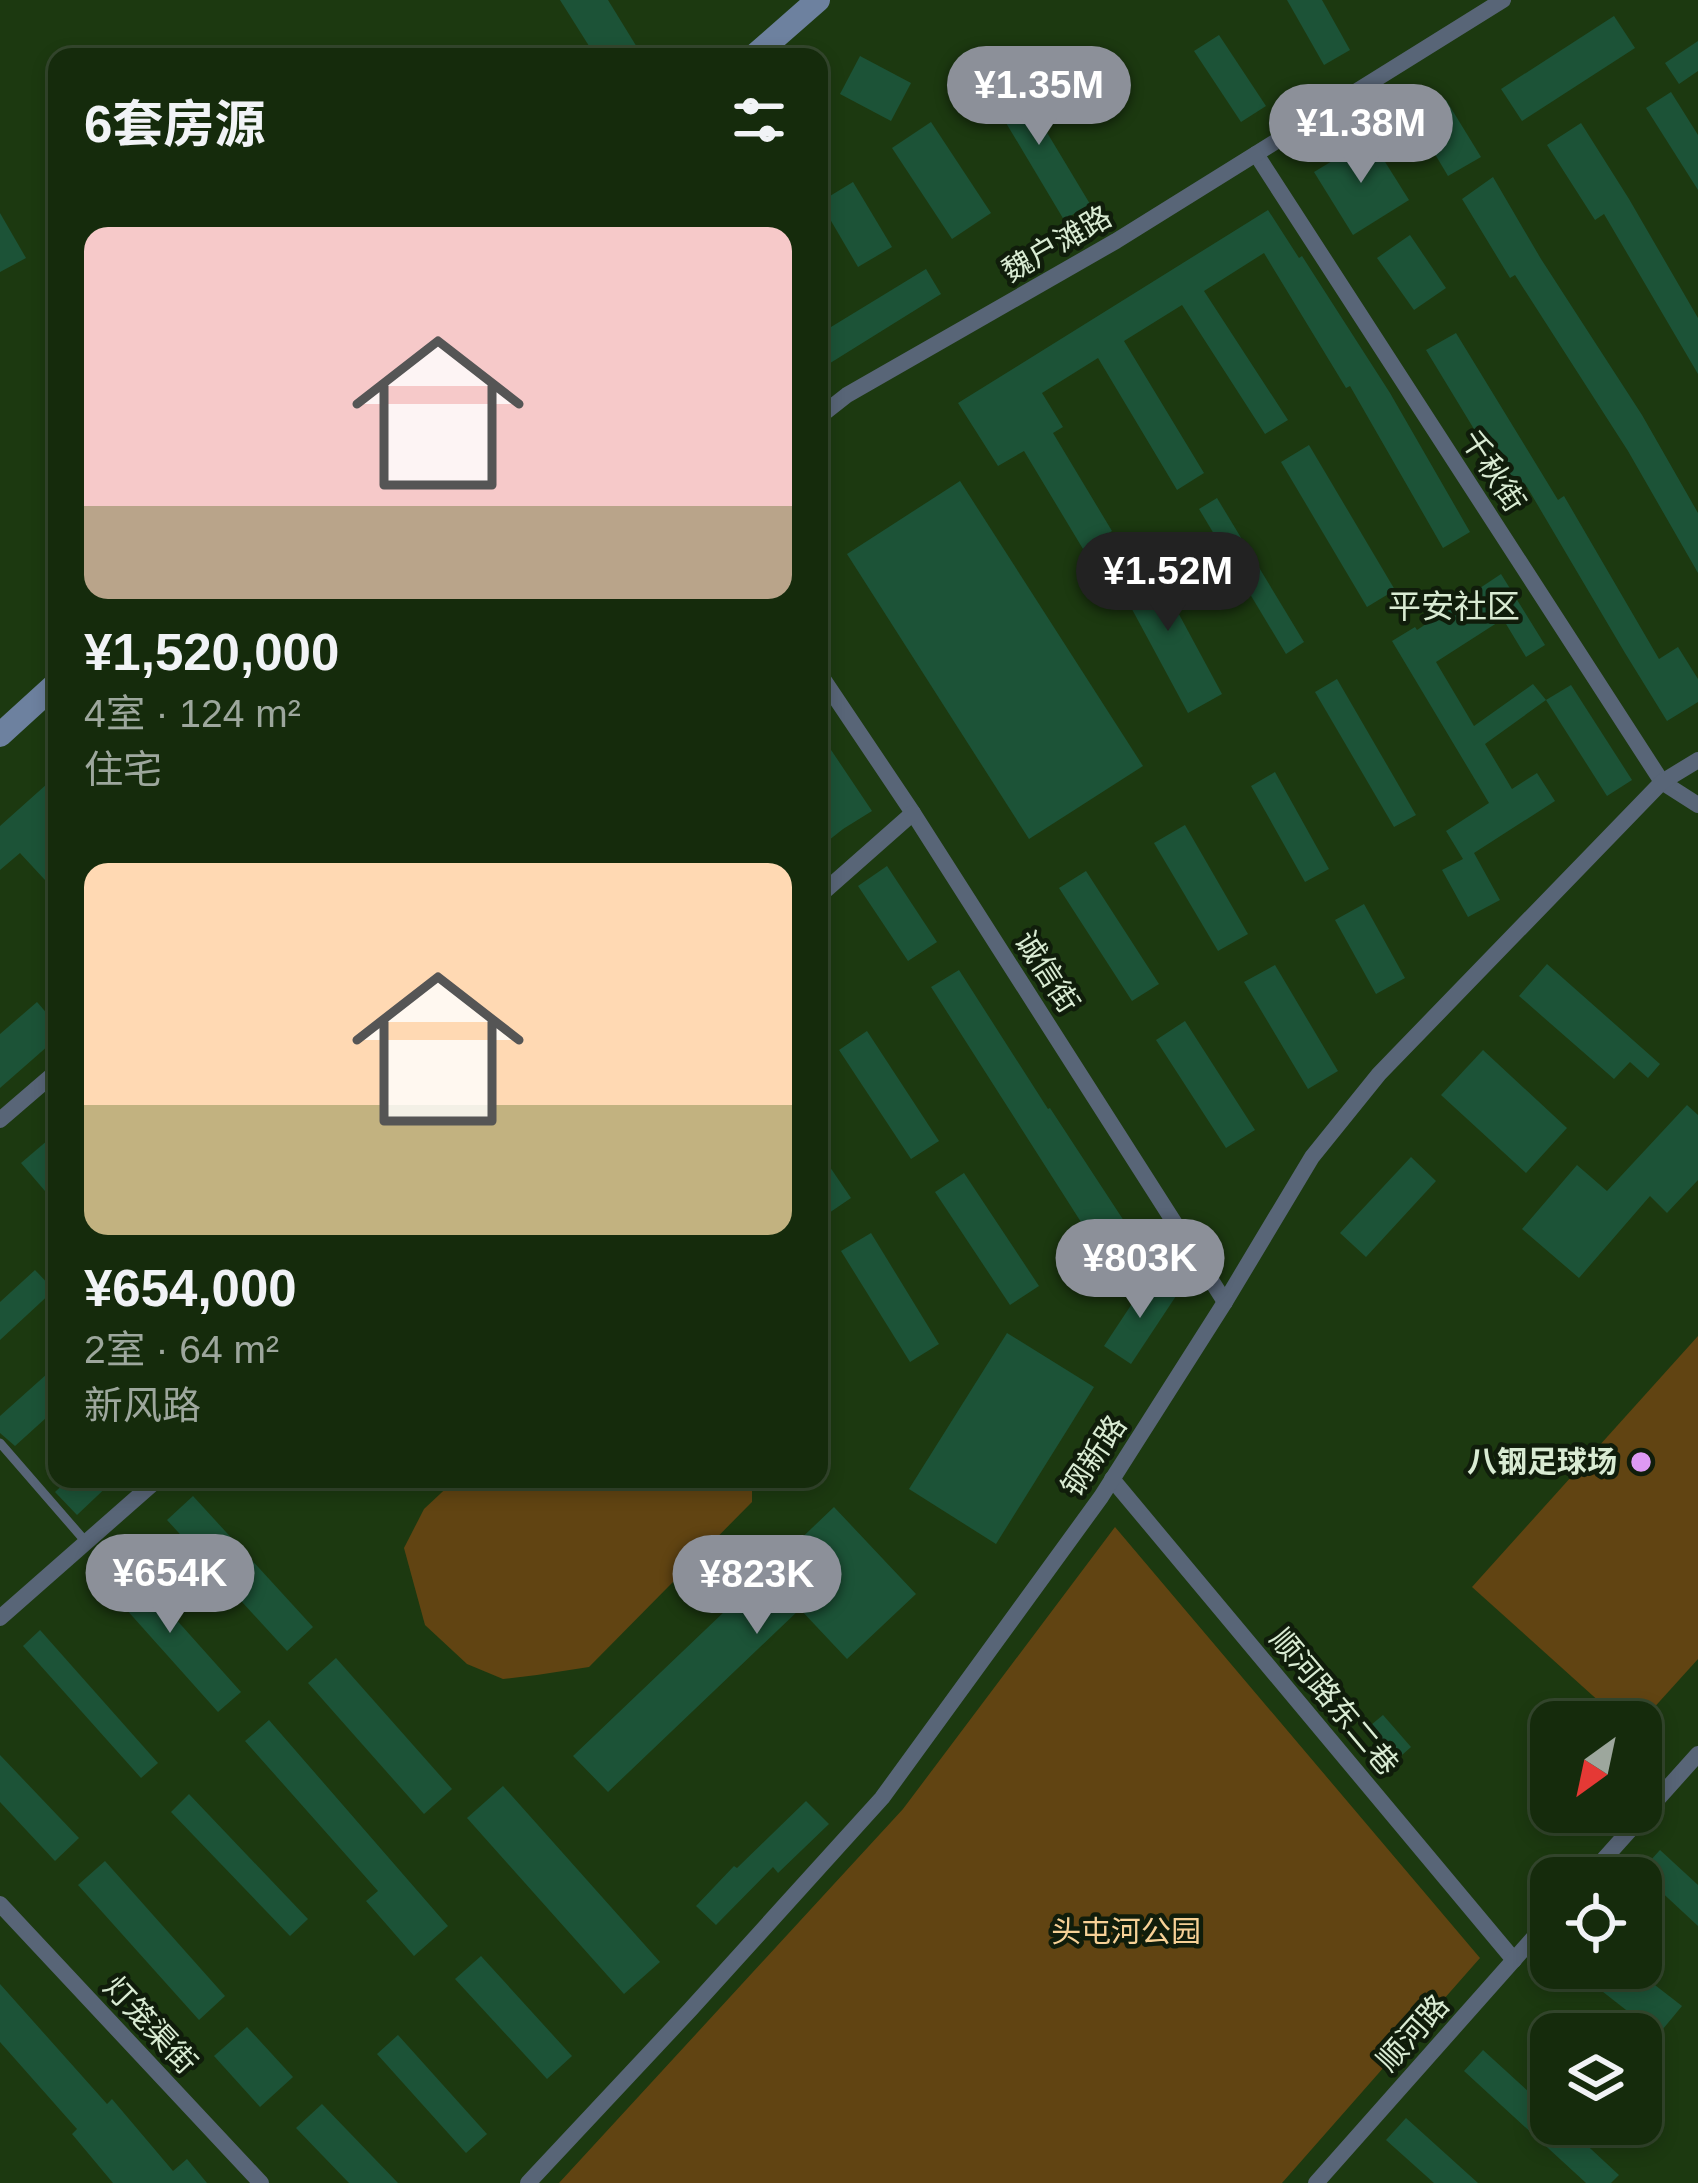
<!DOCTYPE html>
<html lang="zh">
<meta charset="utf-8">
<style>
body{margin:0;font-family:Helvetica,"Noto Sans SC",sans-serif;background:#1e3315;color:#f1f3f6;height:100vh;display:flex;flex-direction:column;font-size:45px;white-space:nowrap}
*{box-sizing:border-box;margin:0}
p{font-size:39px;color:#9da79d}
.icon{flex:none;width:66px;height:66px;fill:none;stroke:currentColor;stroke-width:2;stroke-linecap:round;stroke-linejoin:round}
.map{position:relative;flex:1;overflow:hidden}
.panel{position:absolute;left:48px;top:48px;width:780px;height:1440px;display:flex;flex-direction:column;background:#152b0c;border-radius:24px;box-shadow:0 6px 18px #0003,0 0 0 3px #34472d}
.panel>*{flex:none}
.needle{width:78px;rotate:213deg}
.buttons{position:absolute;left:1530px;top:1701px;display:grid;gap:24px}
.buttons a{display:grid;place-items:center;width:132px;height:132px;border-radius:24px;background:#152b0c;box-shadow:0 6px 18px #0003,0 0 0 3px #34472d;font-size:60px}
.price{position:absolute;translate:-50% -102px;padding:0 27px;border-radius:42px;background:#8c9099;color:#fff;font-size:39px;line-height:78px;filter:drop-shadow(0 3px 6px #0008)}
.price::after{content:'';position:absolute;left:50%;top:72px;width:36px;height:27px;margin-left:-18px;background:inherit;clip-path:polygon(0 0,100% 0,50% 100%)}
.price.selected{background:#222;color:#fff}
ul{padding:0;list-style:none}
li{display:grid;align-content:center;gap:24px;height:636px;padding:0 36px}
li span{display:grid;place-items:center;height:372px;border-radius:24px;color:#555}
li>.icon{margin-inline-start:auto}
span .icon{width:216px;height:216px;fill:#fffc;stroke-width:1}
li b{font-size:51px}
h2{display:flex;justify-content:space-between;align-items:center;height:144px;padding:0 36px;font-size:51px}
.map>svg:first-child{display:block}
.green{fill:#614412}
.building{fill:#1c5337}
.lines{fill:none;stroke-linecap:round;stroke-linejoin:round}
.lane{stroke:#586577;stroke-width:9}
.street{stroke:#586577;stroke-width:16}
.secondary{stroke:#6d819f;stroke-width:24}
.poi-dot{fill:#dd99f3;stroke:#101d0b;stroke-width:4.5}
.labels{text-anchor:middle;stroke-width:9;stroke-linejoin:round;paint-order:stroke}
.street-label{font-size:30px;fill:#d9ebd3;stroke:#101d0b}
.poi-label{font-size:30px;font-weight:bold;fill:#d9ebd3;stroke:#101d0b;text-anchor:end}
.park-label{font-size:30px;fill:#f7d196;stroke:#101d0b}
.neighbourhood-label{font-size:33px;fill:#d9ebd3;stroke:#101d0b}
</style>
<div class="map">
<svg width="1698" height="2183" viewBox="0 0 1698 2183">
<rect width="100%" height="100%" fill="#1c3910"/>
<g class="green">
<path d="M 1698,1336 L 1698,1659 L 1641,1722 L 1622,1722 L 1472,1587 Z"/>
<path d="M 456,1479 L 752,1479 L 752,1502 L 589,1667 L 537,1675 L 503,1679 L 467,1664 L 425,1625 L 404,1548 L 424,1509 Z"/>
<path d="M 1115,1527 L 1480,1958 L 1282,2183 L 559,2183 L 903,1809 Z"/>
</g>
<g class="building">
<path d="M 560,0 L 608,0 L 643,57 L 596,57 Z"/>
<path d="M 1287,0 L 1322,0 L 1350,50 L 1324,65 Z"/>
<path d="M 1614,16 L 1635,48 L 1522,121 L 1501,89 Z"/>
<path d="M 1219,35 L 1266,106 L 1241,122 L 1194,51 Z"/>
<path d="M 1698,41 L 1698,71 L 1679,84 L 1665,63 Z"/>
<path d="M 860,56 L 911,83 L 891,121 L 840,94 Z"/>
<path d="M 1013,76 L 1090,204 L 1064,220 L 987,91 Z"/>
<path d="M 1671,92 L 1698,135 L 1698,190 L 1646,108 Z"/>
<path d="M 1446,100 L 1481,157 L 1448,176 L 1414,119 Z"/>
<path d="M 931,122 L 991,213 L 952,239 L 892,148 Z"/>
<path d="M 1581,123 L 1629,199 L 1698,318 L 1698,374 L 1604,214 L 1595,220 L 1547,145 Z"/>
<path d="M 1370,138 L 1409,200 L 1353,235 L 1314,172 Z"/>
<path d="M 1493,177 L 1541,259 L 1642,415 L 1698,513 L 1698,573 L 1628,451 L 1515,275 L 1510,278 L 1462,199 Z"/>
<path d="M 853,182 L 892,247 L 858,267 L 820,202 Z"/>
<path d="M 1268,210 L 1299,258 L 1302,256 L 1390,393 L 1470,532 L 1443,548 L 1350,386 L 1346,388 L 1264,253 L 1204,291 L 1288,420 L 1265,434 L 1182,305 L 1124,341 L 1204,473 L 1177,490 L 1098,358 L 1042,393 L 1063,427 L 1053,433 L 1112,531 L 1083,549 L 1024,451 L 998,466 L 958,403 Z"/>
<path d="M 0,213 L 26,258 L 0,272 Z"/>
<path d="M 1410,235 L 1446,288 L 1414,310 L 1377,258 Z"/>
<path d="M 926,269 L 941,294 L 819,370 L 819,307 L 831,327 Z"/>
<path d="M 1456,333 L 1558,500 L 1564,496 L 1659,659 L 1678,647 L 1698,679 L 1698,702 L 1667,721 L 1625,653 L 1527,487 L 1514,495 L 1426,350 Z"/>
<path d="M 1309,445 L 1395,590 L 1367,607 L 1281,462 Z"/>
<path d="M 960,481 L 1143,766 L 1029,839 L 847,554 Z"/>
<path d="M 1217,498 L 1304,642 L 1286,654 L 1199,509 Z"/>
<path d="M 1147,555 L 1222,694 L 1188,713 L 1113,574 Z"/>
<path d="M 1501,574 L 1545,645 L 1526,657 L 1503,619 L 1436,662 L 1474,726 L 1533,684 L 1546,700 L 1485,744 L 1512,789 L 1537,773 L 1555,801 L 1474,853 L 1500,900 L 1468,917 L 1442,870 L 1463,859 L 1446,831 L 1489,803 L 1392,641 L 1415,627 L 1417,630 Z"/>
<path d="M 1337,679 L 1416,815 L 1394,827 L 1315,692 Z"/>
<path d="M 1571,685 L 1632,780 L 1607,796 L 1546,700 Z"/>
<path d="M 819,732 L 872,811 L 843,829 L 819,848 Z"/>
<path d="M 1275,772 L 1329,869 L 1305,882 L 1251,786 Z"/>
<path d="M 57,775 L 57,893 L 20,853 L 0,870 L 0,826 Z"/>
<path d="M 1185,825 L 1248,934 L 1218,951 L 1154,843 Z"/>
<path d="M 887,866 L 937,942 L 908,961 L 858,886 Z"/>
<path d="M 1086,871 L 1159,984 L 1132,1001 L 1059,888 Z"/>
<path d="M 1364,904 L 1405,978 L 1376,994 L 1335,920 Z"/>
<path d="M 1547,964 L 1660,1064 L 1648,1078 L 1630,1062 L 1614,1079 L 1519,996 Z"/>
<path d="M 1275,965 L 1338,1071 L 1308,1089 L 1244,982 Z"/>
<path d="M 959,970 L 1048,1109 L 1050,1108 L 1126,1224 L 1095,1244 L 931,987 Z"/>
<path d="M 37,1002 L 57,1025 L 57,1038 L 0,1088 L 0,1034 Z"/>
<path d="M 1185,1021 L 1255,1130 L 1226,1148 L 1156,1040 Z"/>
<path d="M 867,1031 L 939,1141 L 911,1159 L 839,1050 Z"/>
<path d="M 1483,1050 L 1567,1128 L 1526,1173 L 1441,1095 Z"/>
<path d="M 1687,1105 L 1698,1115 L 1698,1180 L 1667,1213 L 1650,1196 L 1579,1278 L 1522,1229 L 1577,1165 L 1607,1191 Z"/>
<path d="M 48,1140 L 57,1151 L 57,1205 L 21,1163 Z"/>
<path d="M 819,1151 L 851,1198 L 826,1215 L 819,1205 Z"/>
<path d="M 1411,1157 L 1436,1181 L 1366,1257 L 1340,1233 Z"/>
<path d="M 964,1173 L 1039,1286 L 1010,1305 L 935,1192 Z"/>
<path d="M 871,1233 L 939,1344 L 910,1362 L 841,1251 Z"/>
<path d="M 35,1270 L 54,1290 L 0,1340 L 0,1302 Z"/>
<path d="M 1149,1278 L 1176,1296 L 1131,1364 L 1104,1346 Z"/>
<path d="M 1007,1333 L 1094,1387 L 996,1544 L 909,1489 Z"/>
<path d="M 57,1365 L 57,1408 L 15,1446 L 0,1433 L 0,1416 Z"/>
<path d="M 69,1479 L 115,1479 L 77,1515 L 55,1492 Z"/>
<path d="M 193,1496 L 313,1627 L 287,1651 L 167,1520 Z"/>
<path d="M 834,1507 L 916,1594 L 847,1659 L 800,1609 L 608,1792 L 573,1756 Z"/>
<path d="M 123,1560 L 241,1692 L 218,1712 L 100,1580 Z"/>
<path d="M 40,1630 L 158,1763 L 141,1778 L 23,1646 Z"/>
<path d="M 336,1658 L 452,1789 L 424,1814 L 308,1683 Z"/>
<path d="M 1383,1715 L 1411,1747 L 1393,1763 L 1365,1730 Z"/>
<path d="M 269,1720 L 448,1926 L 414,1956 L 366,1901 L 378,1891 L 245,1741 Z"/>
<path d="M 0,1755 L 79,1838 L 55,1861 L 0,1802 Z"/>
<path d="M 503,1786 L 660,1962 L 624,1994 L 467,1818 Z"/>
<path d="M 189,1794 L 308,1919 L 290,1936 L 171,1812 Z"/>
<path d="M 806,1801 L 829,1824 L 778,1873 L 773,1867 L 716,1925 L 696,1906 L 734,1866 L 737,1868 Z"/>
<path d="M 1660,1850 L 1698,1885 L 1698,1926 L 1640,1872 Z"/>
<path d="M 105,1861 L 225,1996 L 199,2020 L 78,1885 Z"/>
<path d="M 481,1956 L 572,2056 L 547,2079 L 455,1979 Z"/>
<path d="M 1591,1968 L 1633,1968 L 1682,2006 L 1658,2035 L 1584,1977 Z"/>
<path d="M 0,1984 L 107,2104 L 112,2099 L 173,2171 L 187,2159 L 207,2183 L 113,2183 L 72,2134 L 77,2129 L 0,2042 Z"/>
<path d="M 247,2027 L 293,2077 L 260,2107 L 214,2056 Z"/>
<path d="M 398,2035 L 487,2134 L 466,2153 L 377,2054 Z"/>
<path d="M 1483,2050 L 1551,2112 L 1551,2124 L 1564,2124 L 1619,2175 L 1611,2183 L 1586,2183 L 1464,2071 Z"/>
<path d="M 322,2104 L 398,2183 L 349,2183 L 296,2128 Z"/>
<path d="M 1406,2118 L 1478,2183 L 1434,2183 L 1386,2140 Z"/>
</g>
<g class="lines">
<path class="lane" d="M 0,1443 L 86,1542"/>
<g class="street">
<path d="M 1256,154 L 1662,782 L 1698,805"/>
<path d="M 819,417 L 847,395 L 1116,241 L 1503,0"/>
<path d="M 819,673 L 913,813 L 1225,1302"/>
<path d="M 819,896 L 913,813"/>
<path d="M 0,1120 L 57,1071"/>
<path d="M 1112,1479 L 1514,1960"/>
<path d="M 0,1618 L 158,1479"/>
<path d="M 1587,1878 L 1698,1754"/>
<path d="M 0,1904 L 261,2183"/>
<path d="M 528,2183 L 690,2010 L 882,1798 L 1101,1497 L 1225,1302 L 1312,1157 L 1379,1074 L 1662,782 L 1698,760"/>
<path d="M 1316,2183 L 1551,1918"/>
</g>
<g class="secondary">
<path d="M 753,57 L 818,0"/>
<path d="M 0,735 L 57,683"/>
</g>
</g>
<circle class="poi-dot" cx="1641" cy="1462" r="12"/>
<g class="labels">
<g class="street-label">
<text transform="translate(1057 244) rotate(-30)" y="10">魏户滩路</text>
<text transform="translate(1493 471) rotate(57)" y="10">千秋街</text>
<text transform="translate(1047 972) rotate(57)" y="10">诚信街</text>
<text transform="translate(1094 1456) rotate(-56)" y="10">钢新路</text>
<text transform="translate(1334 1702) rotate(50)" y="10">顺河路东二巷</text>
<text transform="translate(150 2025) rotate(47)" y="10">灯笼渠街</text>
<text transform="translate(1413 2033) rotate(-48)" y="10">顺河路</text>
</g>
<g class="poi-label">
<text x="1617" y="1472">八钢足球场</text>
</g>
<g class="park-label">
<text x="1126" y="1942">头屯河公园</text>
</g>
<g class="neighbourhood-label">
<text x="1454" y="618">平安社区</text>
</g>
</g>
</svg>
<div class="buttons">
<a><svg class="needle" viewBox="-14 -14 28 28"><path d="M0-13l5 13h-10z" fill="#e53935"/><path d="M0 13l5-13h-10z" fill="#9da79d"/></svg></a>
<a><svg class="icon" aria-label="locate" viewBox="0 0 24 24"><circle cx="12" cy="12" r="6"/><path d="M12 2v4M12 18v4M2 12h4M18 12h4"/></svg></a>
<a><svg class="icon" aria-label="layers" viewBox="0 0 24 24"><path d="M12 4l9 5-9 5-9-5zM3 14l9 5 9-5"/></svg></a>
</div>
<b class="price" style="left:1039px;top:148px">¥1.35M</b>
<b class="price" style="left:1361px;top:186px">¥1.38M</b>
<b class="price selected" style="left:1168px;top:634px">¥1.52M</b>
<b class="price" style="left:1140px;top:1321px">¥803K</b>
<b class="price" style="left:170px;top:1636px">¥654K</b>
<b class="price" style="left:757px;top:1637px">¥823K</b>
<section class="panel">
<h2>6套房源<svg class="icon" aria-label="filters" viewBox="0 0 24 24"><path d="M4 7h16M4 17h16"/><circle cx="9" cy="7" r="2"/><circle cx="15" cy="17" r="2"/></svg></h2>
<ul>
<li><span style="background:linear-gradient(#f6c9c9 75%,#b9a48a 0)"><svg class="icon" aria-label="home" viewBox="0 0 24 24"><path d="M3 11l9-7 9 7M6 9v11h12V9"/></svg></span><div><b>¥1,520,000</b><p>4室 · 124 m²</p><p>住宅</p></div></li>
<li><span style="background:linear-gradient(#ffd9b3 65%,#c2b280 0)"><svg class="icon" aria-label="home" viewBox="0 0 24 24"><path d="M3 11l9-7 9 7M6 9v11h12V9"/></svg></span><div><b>¥654,000</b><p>2室 · 64 m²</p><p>新风路</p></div></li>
</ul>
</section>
</div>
